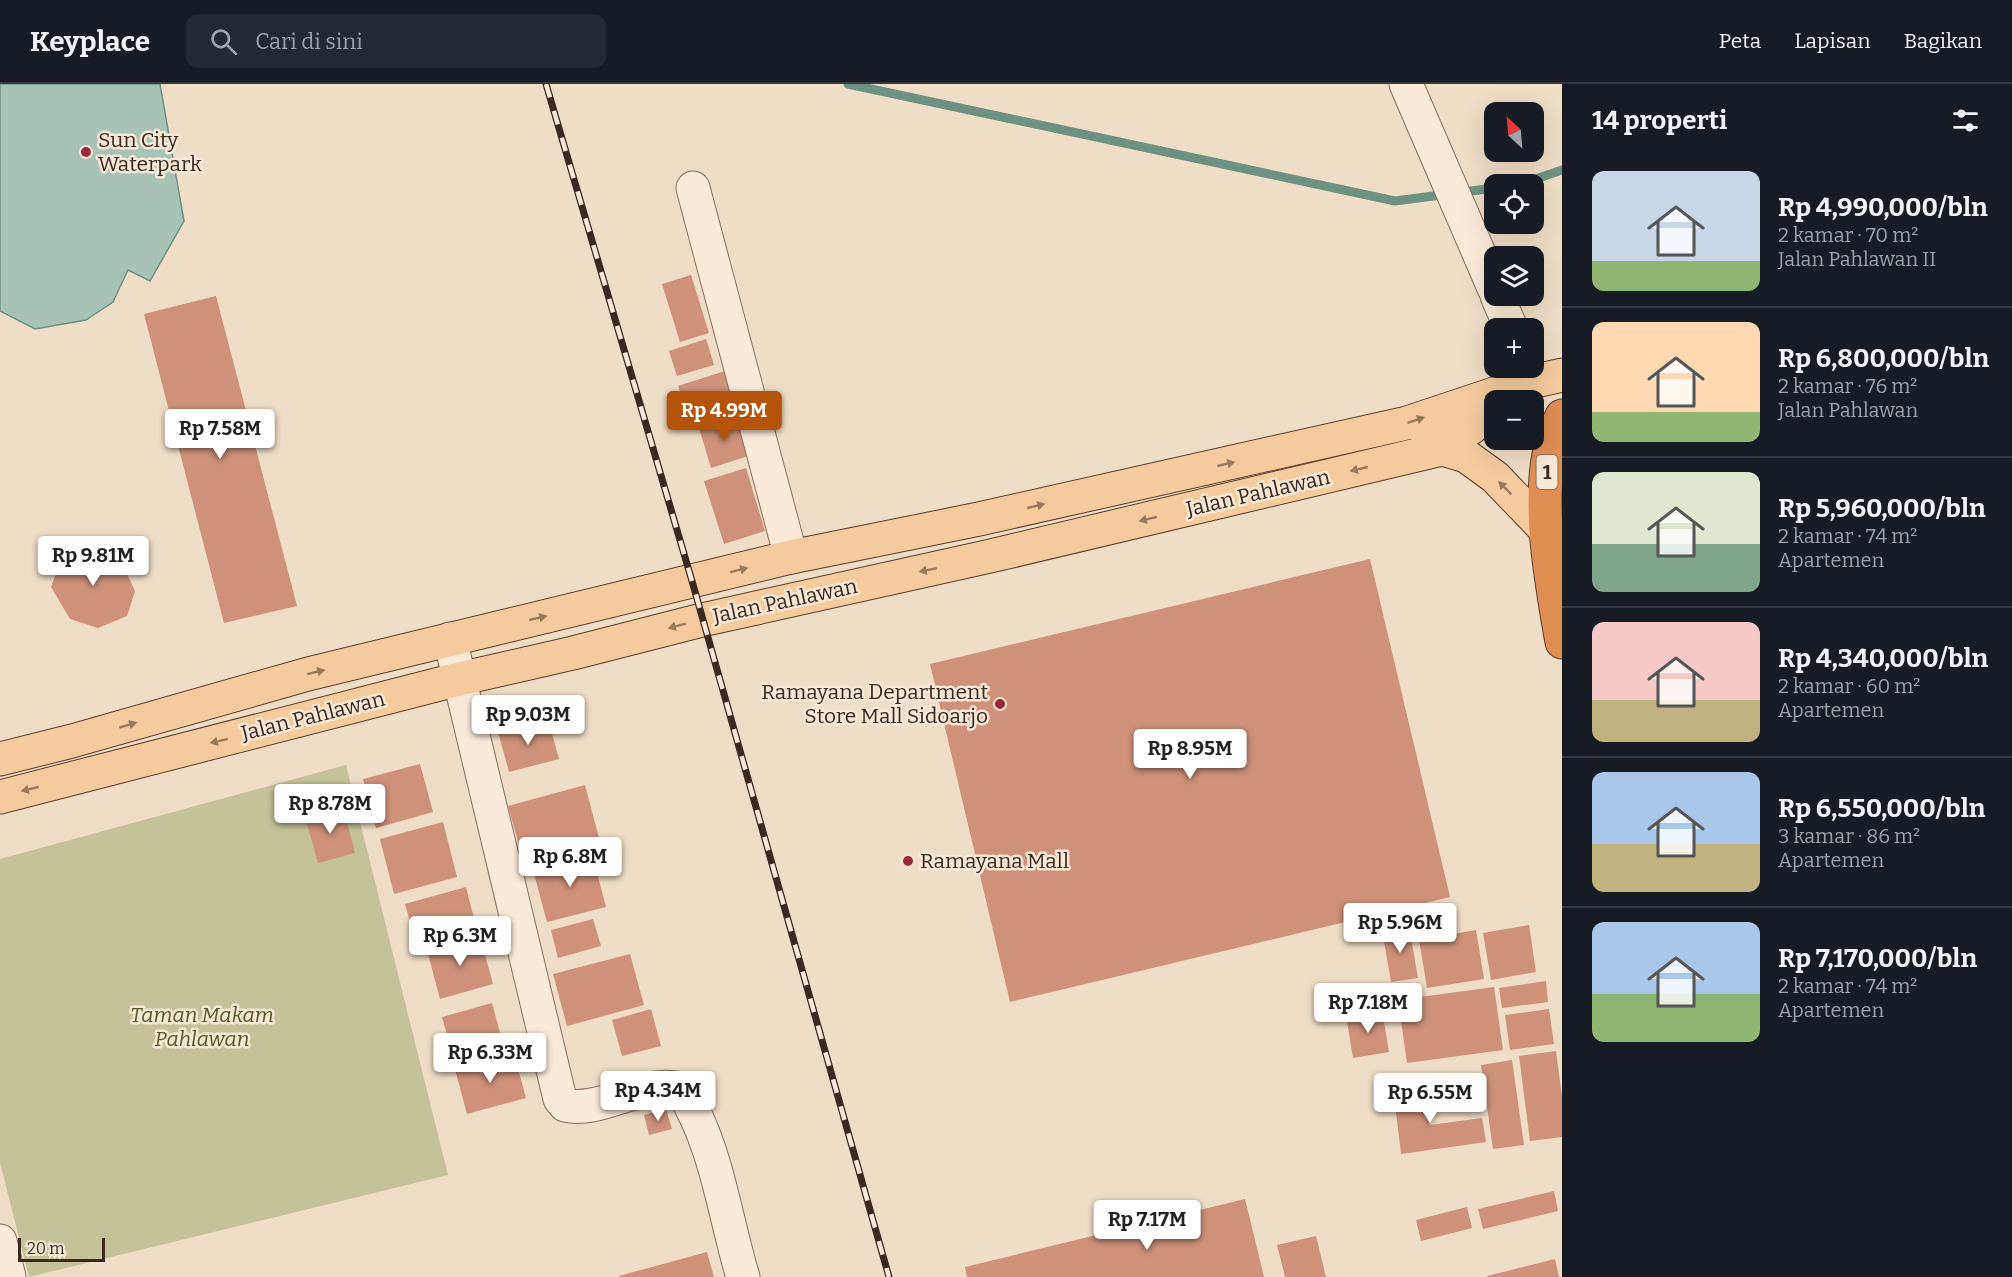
<!DOCTYPE html>
<html lang="id">
<meta charset="utf-8">
<style>
body{margin:0;font-family:Bitter,serif;background:#242831;color:#f1f3f6;height:100vh;display:flex;flex-direction:column;font-size:22px;white-space:nowrap}
*{box-sizing:border-box;margin:0}
p{font-size:20px;color:#9ea1a6}
.icon{flex:none;width:33px;height:33px;fill:none;stroke:currentColor;stroke-width:2;stroke-linecap:round;stroke-linejoin:round}
.map{position:relative;flex:1;overflow:hidden}
.details{display:flex;flex-direction:column;background:#171b24;width:450px}
.details>*{flex:none}
.needle{width:39px;rotate:334deg}
.controls{position:absolute;left:1484px;top:18px;display:grid;gap:12px}
.controls a{display:grid;place-items:center;width:60px;height:60px;border-radius:12px;background:#171b24;box-shadow:0 6px 24px #0002;font-size:30px}
.scale{position:absolute;left:18px;bottom:15px;width:87px;box-sizing:border-box;padding-left:6px;border:3px solid #3b281f;border-top:0;font-size:16px;line-height:21px;white-space:nowrap;color:#3b281f;-webkit-text-stroke:4px #f7e8d5;paint-order:stroke}
.price{position:absolute;translate:-50% -51px;padding:0 14px;border-radius:6px;background:#fff;color:#222;font-size:20px;line-height:39px;filter:drop-shadow(0 2px 3px #0008)}
.price::after{content:'';position:absolute;left:50%;top:36px;width:18px;height:14px;margin-left:-9px;background:inherit;clip-path:polygon(0 0,100% 0,50% 100%)}
.price.active{background:#b45309;color:#fff}
ul{padding:0;list-style:none}
li{display:flex;align-items:center;gap:18px;height:150px;padding:0 30px}
li+li{border-top:2px solid #363941}
li span{display:grid;place-items:center;flex:none;width:168px;height:120px;border-radius:12px;color:#555}
li>.icon{margin-inline-start:auto}
span .icon{width:72px;height:72px;fill:#fffc;stroke-width:1}
li b{font-size:26px}
h2{display:flex;justify-content:space-between;align-items:center;height:72px;padding:0 30px;font-size:26px}
header{display:flex;align-items:center;gap:36px;box-sizing:border-box;height:84px;padding:0 30px;background:#171b24;border-bottom:2px solid #363941}
header strong{font-size:28px}
nav{display:flex;gap:33px;margin-inline-start:auto;font-size:21px}
.search{width:420px;height:54px;background:#242831;display:flex;align-items:center;gap:15px;box-sizing:border-box;padding:0 21px;border-radius:12px;color:#9ea1a6;font-size:22px}
main{display:flex;flex:1;min-height:0}
.map>svg:first-child{display:block}
.cemetery{fill:#c3c298}
.water{fill:#a7c3b6;stroke:#6d9283;stroke-width:1.5}
.lines{fill:none;stroke-linecap:round;stroke-linejoin:round}
.stream{stroke:#6d9283;stroke-width:9}
.building{fill:#cf917a}
.minor-casing{stroke:#8b6d5a;stroke-width:35}
.major-casing{stroke:#593c2f;stroke-width:35}
.highway-casing{stroke:#593c2f;stroke-width:35}
.minor{stroke:#faebd9;stroke-width:33}
.major{stroke:#f3cb9d;stroke-width:33}
.highway{stroke:#e18e54;stroke-width:33}
.rail-casing{stroke:#3b281f;stroke-width:7}
.rail{stroke:#f7e8d5;stroke-width:4.5;stroke-dasharray:14;stroke-linecap:butt}
.oneway{fill:#977a5e}
.poi-dot{fill:#9c293b;stroke:#f7e8d5;stroke-width:2}
.labels{text-anchor:middle;stroke-width:5;stroke-linejoin:round;paint-order:stroke}
.shield{fill:#f7e8d5;stroke:#736256;stroke-width:1.5}
.shield-label{font-size:20px;font-weight:bold;fill:#3b281f}
.poi-label{font-size:21px;fill:#3b281f;stroke:#f7e8d5;text-anchor:start}
.street-label{font-size:21px;fill:#3b281f;stroke:#f7e8d5}
.park-label{font-size:21px;font-style:italic;fill:#535825;stroke:#f7e8d5}
</style>
<header>
<strong>Keyplace</strong>
<div class="search"><svg class="icon" aria-label="search" viewBox="0 0 24 24"><circle cx="10" cy="10" r="6"/><path d="M15 15l6 6"/></svg>Cari di sini</div>
<nav><a>Peta</a><a>Lapisan</a><a>Bagikan</a></nav>
</header>
<main>
<div class="map">
<svg width="1562" height="1193" viewBox="0 0 1562 1193">
<rect width="100%" height="100%" fill="#f0ddc5"/>
<path class="cemetery" d="M 346,681 L 448,1091 L 29,1193 L 0,1079 L 0,775 Z"/>
<path class="water" d="M 0,0 L 160,0 L 184,137 L 150,197 L 128,186 L 113,218 L 86,236 L 35,245 L 0,227 Z"/>
<g class="lines">
<g class="stream">
<path d="M 848,0 L 1395,117 L 1494,104"/>
<path d="M 1521,100 L 1562,86"/>
</g>
</g>
<g class="building">
<path d="M 691,191 L 709,249 L 680,258 L 662,200 Z"/>
<path d="M 216,212 L 297,522 L 224,539 L 144,230 Z"/>
<path d="M 706,255 L 714,281 L 677,292 L 669,267 Z"/>
<path d="M 725,287 L 735,319 L 688,333 L 678,302 Z"/>
<path d="M 736,332 L 748,372 L 711,384 L 699,344 Z"/>
<path d="M 746,384 L 765,447 L 724,460 L 704,397 Z"/>
<path d="M 87,461 L 120,475 L 135,507 L 127,532 L 98,544 L 70,535 L 51,503 L 61,476 Z"/>
<path d="M 1370,475 L 1450,813 L 1010,918 L 930,580 Z"/>
<path d="M 548,635 L 559,675 L 509,688 L 498,648 Z"/>
<path d="M 420,680 L 433,728 L 376,744 L 363,695 Z"/>
<path d="M 585,701 L 599,754 L 523,775 L 508,722 Z"/>
<path d="M 343,723 L 355,769 L 318,779 L 305,733 Z"/>
<path d="M 443,738 L 457,793 L 394,810 L 380,755 Z"/>
<path d="M 592,770 L 606,823 L 547,838 L 533,786 Z"/>
<path d="M 466,803 L 477,846 L 417,862 L 405,820 Z"/>
<path d="M 593,835 L 601,862 L 558,874 L 551,846 Z"/>
<path d="M 1409,841 L 1418,894 L 1391,898 L 1382,845 Z"/>
<path d="M 1529,841 L 1536,888 L 1491,896 L 1483,849 Z"/>
<path d="M 1476,846 L 1484,895 L 1427,904 L 1419,856 Z"/>
<path d="M 480,852 L 493,900 L 440,915 L 427,866 Z"/>
<path d="M 630,870 L 644,921 L 567,942 L 553,890 Z"/>
<path d="M 1546,897 L 1548,918 L 1502,924 L 1499,904 Z"/>
<path d="M 1494,903 L 1503,966 L 1407,979 L 1398,916 Z"/>
<path d="M 492,919 L 502,956 L 452,969 L 442,933 Z"/>
<path d="M 651,925 L 661,962 L 622,972 L 612,936 Z"/>
<path d="M 1382,925 L 1389,968 L 1353,974 L 1346,931 Z"/>
<path d="M 1549,925 L 1554,960 L 1510,966 L 1505,931 Z"/>
<path d="M 1556,967 L 1562,1013 L 1562,1053 L 1530,1057 L 1519,972 Z"/>
<path d="M 514,970 L 526,1014 L 467,1030 L 455,985 Z"/>
<path d="M 1512,976 L 1524,1061 L 1493,1065 L 1481,981 Z"/>
<path d="M 1425,1000 L 1430,1041 L 1482,1034 L 1486,1058 L 1401,1070 L 1393,1004 Z"/>
<path d="M 666,1025 L 672,1045 L 649,1051 L 644,1031 Z"/>
<path d="M 1554,1107 L 1558,1127 L 1483,1145 L 1478,1125 Z"/>
<path d="M 1245,1115 L 1264,1193 L 967,1193 L 965,1183 Z"/>
<path d="M 1467,1123 L 1472,1144 L 1421,1157 L 1416,1136 Z"/>
<path d="M 1316,1152 L 1326,1193 L 1285,1193 L 1277,1161 Z"/>
<path d="M 707,1168 L 714,1193 L 619,1193 L 619,1192 Z"/>
<path d="M 1555,1175 L 1559,1193 L 1487,1193 L 1487,1192 Z"/>
</g>
<g class="lines">
<defs>
<g id="minor">
<path d="M 1406,0 L 1494,204"/>
<path d="M 693,104 L 791,473"/>
<path d="M 1497,212 L 1511,244"/>
<path d="M 450,555 L 560,1015 L 565,1021 C 600,1030 643,995 681,1005 C 717,1061 724,1131 743,1193"/>
<path d="M 0,1157 L 9,1193"/>
</g>
<g id="major">
<path d="M 1423,367 L 1471,344 L 1494,326"/>
<path d="M 0,675 L 72,657 L 308,590 L 791,473 L 979,435 L 1407,339 L 1527,299 L 1562,291"/>
<path d="M 0,713 L 459,595 L 573,569 L 702,536 L 986,473 L 1442,365 L 1466,372 L 1495,393 L 1546,446"/>
</g>
<path id="highway" d="M 1562,332 C 1530,390 1551,495 1562,558"/>
</defs>
<use href="#minor" class="minor-casing"/>
<use href="#major" class="major-casing"/>
<use href="#highway" class="highway-casing"/>
<use href="#minor" class="minor"/>
<use href="#major" class="major"/>
<use href="#highway" class="highway"/>
<defs>
<path id="rail" d="M 546,0 L 692,497 L 889,1193"/>
</defs>
<use href="#rail" class="rail-casing"/>
<use href="#rail" class="rail"/>
</g>
<defs><path id="oneway-solid" d="M-6-.8H1V-3.2L6.5 0L1 3.2V.8H-6Z" transform="scale(1.5)"/></defs>
<g class="oneway">
<use href="#oneway-solid" transform="translate(1416 336) rotate(-18)"/>
<use href="#oneway-solid" transform="translate(1226 380) rotate(-13)"/>
<use href="#oneway-solid" transform="translate(1359 385) rotate(167)"/>
<use href="#oneway-solid" transform="translate(1505 404) rotate(-135)"/>
<use href="#oneway-solid" transform="translate(1036 422) rotate(-13)"/>
<use href="#oneway-solid" transform="translate(1148 435) rotate(167)"/>
<use href="#oneway-solid" transform="translate(739 486) rotate(-14)"/>
<use href="#oneway-solid" transform="translate(928 486) rotate(168)"/>
<use href="#oneway-solid" transform="translate(538 534) rotate(-13)"/>
<use href="#oneway-solid" transform="translate(677 542) rotate(165)"/>
<use href="#oneway-solid" transform="translate(316 588) rotate(-14)"/>
<use href="#oneway-solid" transform="translate(128 641) rotate(-16)"/>
<use href="#oneway-solid" transform="translate(219 657) rotate(166)"/>
<use href="#oneway-solid" transform="translate(30 705) rotate(166)"/>
</g>
<g class="poi-dot">
<circle cx="86" cy="68" r="6"/>
<circle cx="1000" cy="620" r="6"/>
<circle cx="908" cy="777" r="6"/>
</g>
<g class="labels">
<rect class="shield" x="1536.5" y="371" width="21" height="34" rx="4.5"/>
<g class="shield-label">
<text x="1547" y="395">1</text>
</g>
<g class="poi-label">
<text x="98" y="63">Sun City<tspan x="98" dy="24">Waterpark</tspan></text>
<text x="988" y="615" text-anchor="end">Ramayana Department<tspan x="988" dy="24">Store Mall Sidoarjo</tspan></text>
<text x="920" y="784">Ramayana Mall</text>
</g>
<g class="street-label">
<text transform="translate(1258 409) rotate(-13)" y="7">Jalan Pahlawan</text>
<text transform="translate(785 517) rotate(-12)" y="7">Jalan Pahlawan</text>
<text transform="translate(313 632) rotate(-14)" y="7">Jalan Pahlawan</text>
</g>
<g class="park-label">
<text x="202" y="938">Taman Makam<tspan x="202" dy="24">Pahlawan</tspan></text>
</g>
</g>
</svg>
<div class="controls">
<a><svg class="needle" viewBox="-14 -14 28 28"><path d="M0-13l5 13h-10z" fill="#e53935"/><path d="M0 13l5-13h-10z" fill="#9ea1a6"/></svg></a>
<a><svg class="icon" aria-label="locate" viewBox="0 0 24 24"><circle cx="12" cy="12" r="6"/><path d="M12 2v4M12 18v4M2 12h4M18 12h4"/></svg></a>
<a><svg class="icon" aria-label="layers" viewBox="0 0 24 24"><path d="M12 4l9 5-9 5-9-5zM3 14l9 5 9-5"/></svg></a>
<a>+</a>
<a>−</a>
</div>
<div class="scale">20 m</div>
<b class="price active" style="left:724px;top:358px">Rp 4.99M</b>
<b class="price" style="left:220px;top:376px">Rp 7.58M</b>
<b class="price" style="left:93px;top:503px">Rp 9.81M</b>
<b class="price" style="left:528px;top:662px">Rp 9.03M</b>
<b class="price" style="left:1190px;top:696px">Rp 8.95M</b>
<b class="price" style="left:330px;top:751px">Rp 8.78M</b>
<b class="price" style="left:570px;top:804px">Rp 6.8M</b>
<b class="price" style="left:1400px;top:870px">Rp 5.96M</b>
<b class="price" style="left:460px;top:883px">Rp 6.3M</b>
<b class="price" style="left:1368px;top:950px">Rp 7.18M</b>
<b class="price" style="left:490px;top:1000px">Rp 6.33M</b>
<b class="price" style="left:658px;top:1038px">Rp 4.34M</b>
<b class="price" style="left:1430px;top:1040px">Rp 6.55M</b>
<b class="price" style="left:1147px;top:1167px">Rp 7.17M</b>
</div>
<section class="details">
<h2>14 properti<svg class="icon" aria-label="filters" viewBox="0 0 24 24"><path d="M4 7h16M4 17h16"/><circle cx="9" cy="7" r="2"/><circle cx="15" cy="17" r="2"/></svg></h2>
<ul>
<li><span style="background:linear-gradient(#c9d6e8 75%,#8fb573 0)"><svg class="icon" aria-label="home" viewBox="0 0 24 24"><path d="M3 11l9-7 9 7M6 9v11h12V9"/></svg></span><div><b>Rp 4,990,000/bln</b><p>2 kamar · 70 m²</p><p>Jalan Pahlawan II</p></div></li>
<li><span style="background:linear-gradient(#ffd9b3 75%,#8fb573 0)"><svg class="icon" aria-label="home" viewBox="0 0 24 24"><path d="M3 11l9-7 9 7M6 9v11h12V9"/></svg></span><div><b>Rp 6,800,000/bln</b><p>2 kamar · 76 m²</p><p>Jalan Pahlawan</p></div></li>
<li><span style="background:linear-gradient(#dfe7d0 60%,#7fa58c 0)"><svg class="icon" aria-label="home" viewBox="0 0 24 24"><path d="M3 11l9-7 9 7M6 9v11h12V9"/></svg></span><div><b>Rp 5,960,000/bln</b><p>2 kamar · 74 m²</p><p>Apartemen</p></div></li>
<li><span style="background:linear-gradient(#f6c9c9 65%,#c2b280 0)"><svg class="icon" aria-label="home" viewBox="0 0 24 24"><path d="M3 11l9-7 9 7M6 9v11h12V9"/></svg></span><div><b>Rp 4,340,000/bln</b><p>2 kamar · 60 m²</p><p>Apartemen</p></div></li>
<li><span style="background:linear-gradient(#a9c7e8 60%,#c2b280 0)"><svg class="icon" aria-label="home" viewBox="0 0 24 24"><path d="M3 11l9-7 9 7M6 9v11h12V9"/></svg></span><div><b>Rp 6,550,000/bln</b><p>3 kamar · 86 m²</p><p>Apartemen</p></div></li>
<li><span style="background:linear-gradient(#a9c7e8 60%,#8fb573 0)"><svg class="icon" aria-label="home" viewBox="0 0 24 24"><path d="M3 11l9-7 9 7M6 9v11h12V9"/></svg></span><div><b>Rp 7,170,000/bln</b><p>2 kamar · 74 m²</p><p>Apartemen</p></div></li>
</ul>
</section>
</main>
